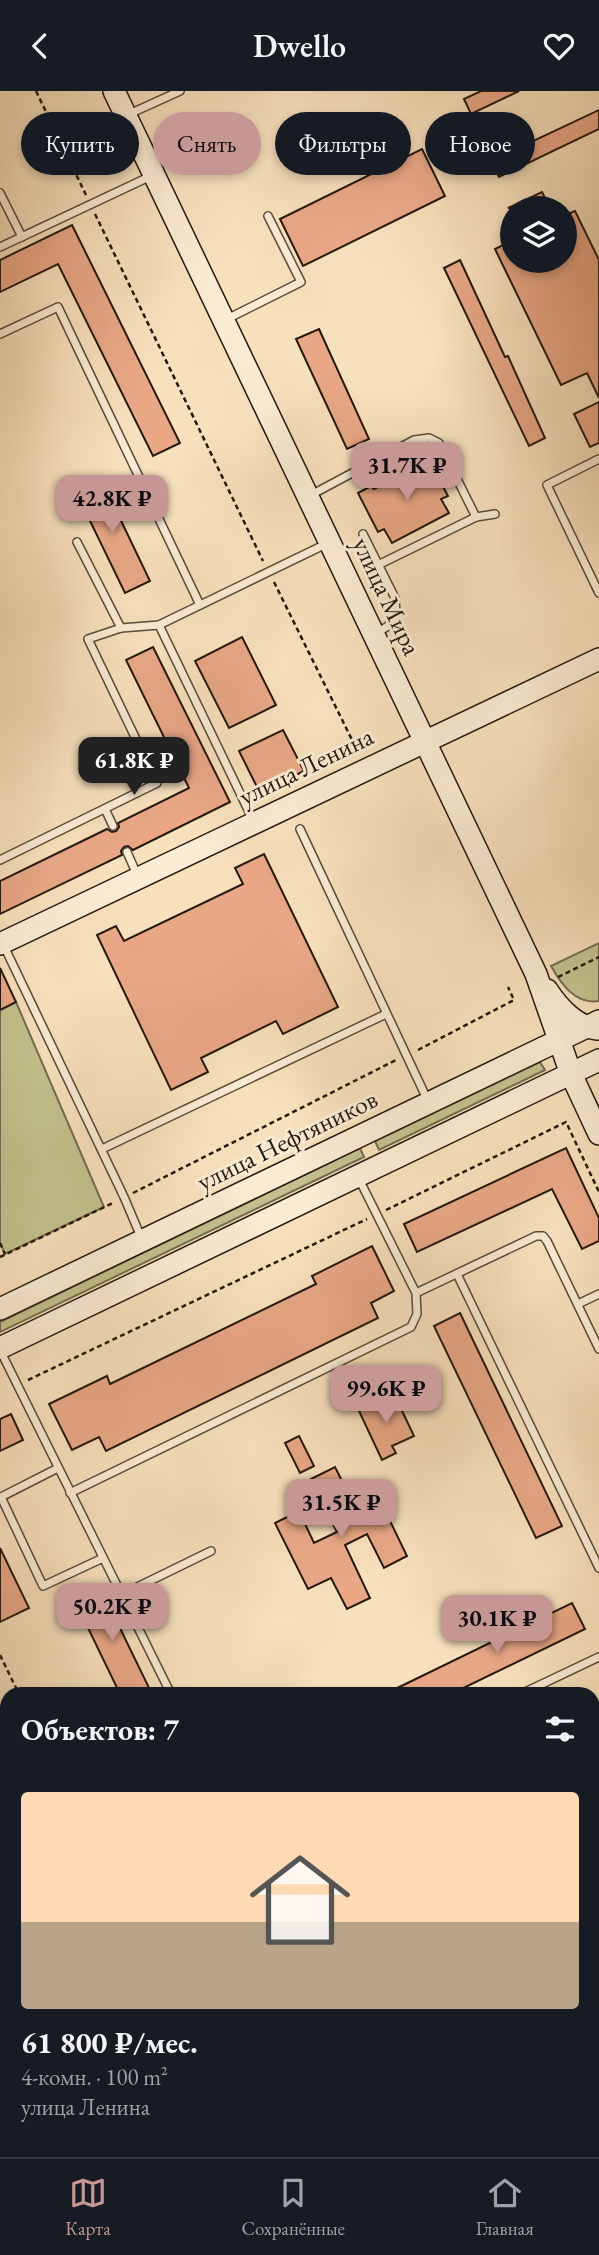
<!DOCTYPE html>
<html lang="ru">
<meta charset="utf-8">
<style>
body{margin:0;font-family:"EB Garamond",serif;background:#242831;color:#f1f3f6;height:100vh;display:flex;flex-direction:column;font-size:26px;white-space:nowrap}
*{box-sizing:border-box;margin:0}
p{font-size:23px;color:#9ea1a6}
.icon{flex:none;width:38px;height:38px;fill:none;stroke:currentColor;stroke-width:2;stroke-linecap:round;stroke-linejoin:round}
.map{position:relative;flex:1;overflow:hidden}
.side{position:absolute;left:0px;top:1596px;width:600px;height:471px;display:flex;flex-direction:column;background:#171b24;border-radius:21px 21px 0 0;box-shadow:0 4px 10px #0003}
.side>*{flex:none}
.guide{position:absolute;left:21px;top:21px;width:558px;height:63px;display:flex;gap:14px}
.controls{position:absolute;left:500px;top:105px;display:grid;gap:14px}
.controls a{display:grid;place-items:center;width:77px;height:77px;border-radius:50%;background:#171b24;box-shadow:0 4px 10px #0003;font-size:35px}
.price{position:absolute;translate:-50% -60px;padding:0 16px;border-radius:14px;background:#c59692;color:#111;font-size:23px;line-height:46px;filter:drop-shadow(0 2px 4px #0008)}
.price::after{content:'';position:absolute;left:50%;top:42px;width:21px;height:16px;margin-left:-10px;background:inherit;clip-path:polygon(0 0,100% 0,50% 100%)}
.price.selected{background:#222;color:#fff}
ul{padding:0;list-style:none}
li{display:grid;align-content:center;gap:14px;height:371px;padding:0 21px}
li span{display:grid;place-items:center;height:217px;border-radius:7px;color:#555}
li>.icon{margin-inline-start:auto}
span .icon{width:126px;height:126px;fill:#fffc;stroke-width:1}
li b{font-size:30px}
h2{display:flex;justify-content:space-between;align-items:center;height:84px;padding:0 21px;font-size:30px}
.pill{padding:0 24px;border-radius:32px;background:#171b24;box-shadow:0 4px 10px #0003;font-size:24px;line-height:63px}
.pill.selected{background:#c59692;color:#111}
header{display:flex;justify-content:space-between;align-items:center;height:91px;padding:0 21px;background:#171b24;font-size:32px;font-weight:600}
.menu{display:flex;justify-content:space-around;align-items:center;height:98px;border-top:2px solid #363941;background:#171b24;font-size:19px;color:#9ea1a6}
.menu a{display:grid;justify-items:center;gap:4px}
.menu .selected{color:#c59692}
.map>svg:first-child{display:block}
.green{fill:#c2c18d;stroke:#746c4e;stroke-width:2}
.building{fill:#e9a786;stroke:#25180e;stroke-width:2}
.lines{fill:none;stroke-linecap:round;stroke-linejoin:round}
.lane-casing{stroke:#5a4a3a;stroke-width:10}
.secondary-casing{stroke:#25180e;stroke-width:24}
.path{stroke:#25180e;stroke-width:2.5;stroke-dasharray:5 3.5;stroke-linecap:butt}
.lane{stroke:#faebd3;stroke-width:7}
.secondary{stroke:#faebd3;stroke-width:21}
.labels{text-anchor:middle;stroke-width:6;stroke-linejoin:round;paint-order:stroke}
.street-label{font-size:26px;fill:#25180e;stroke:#faebd3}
</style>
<header><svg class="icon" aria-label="back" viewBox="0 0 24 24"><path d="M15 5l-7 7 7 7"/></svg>Dwello<svg class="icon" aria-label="heart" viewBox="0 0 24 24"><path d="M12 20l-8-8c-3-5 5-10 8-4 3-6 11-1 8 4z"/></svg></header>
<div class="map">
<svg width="599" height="2066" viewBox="0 0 599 2066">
<rect width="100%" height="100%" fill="#f7e0bc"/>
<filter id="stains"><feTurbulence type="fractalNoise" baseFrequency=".00286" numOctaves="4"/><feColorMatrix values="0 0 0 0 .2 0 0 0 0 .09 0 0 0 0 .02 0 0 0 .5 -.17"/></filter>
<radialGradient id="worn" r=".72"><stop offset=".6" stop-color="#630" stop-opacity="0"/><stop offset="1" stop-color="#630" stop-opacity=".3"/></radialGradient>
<g class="green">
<path d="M 599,852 L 599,910 C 576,914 561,893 551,875 Z"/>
<path d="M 16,911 L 104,1116 L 5,1163 L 0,1152 L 0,919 Z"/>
<path d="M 540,971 L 545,979 L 379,1059 L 375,1050 Z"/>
<path d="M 360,1057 L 364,1066 L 0,1241 L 0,1231 Z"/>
</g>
<g class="building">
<path d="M 481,0 L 519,0 L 471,23 L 464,8 Z"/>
<path d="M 599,19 L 599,38 L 499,86 L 491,70 Z"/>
<path d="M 422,58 L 445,105 L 303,175 L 280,128 Z"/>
<path d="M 542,101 L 550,117 L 508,117 Z"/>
<path d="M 575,120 L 599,169 L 599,307 L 587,282 L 561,294 L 495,158 L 513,149 L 513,170 L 565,170 L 565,124 Z"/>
<path d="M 72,134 L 180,352 L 153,365 L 58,173 L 0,201 L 0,169 Z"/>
<path d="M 460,169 L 505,266 L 508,265 L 545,347 L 529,355 L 444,177 Z"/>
<path d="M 319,238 L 369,348 L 347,358 L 296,248 Z"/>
<path d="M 599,311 L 599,352 L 590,356 L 574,323 Z"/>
<path d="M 427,365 L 448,405 L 441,408 L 449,422 L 392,452 L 384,438 L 378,441 L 358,402 L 371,395 L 374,398 L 384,393 L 385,395 L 408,384 L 407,381 L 417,376 L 416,371 Z"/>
<path d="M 100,386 L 150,490 L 125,502 L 75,399 Z"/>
<path d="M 242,546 L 276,614 L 229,637 L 195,570 Z"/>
<path d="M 153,556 L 230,711 L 133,759 L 128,755 L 124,756 L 121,760 L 122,764 L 0,823 L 0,790 L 107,738 L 112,741 L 116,740 L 119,736 L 118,732 L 189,697 L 126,569 Z"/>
<path d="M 283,639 L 304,680 L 260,702 L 239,660 Z"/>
<path d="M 264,763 L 338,916 L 283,943 L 276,930 L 201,967 L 208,981 L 171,999 L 97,844 L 116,835 L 124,850 L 243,793 L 235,777 Z"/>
<path d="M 0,877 L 16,911 L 0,919 Z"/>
<path d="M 566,1057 L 599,1127 L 599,1150 L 582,1158 L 552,1098 L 417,1161 L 404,1133 Z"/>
<path d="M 372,1155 L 394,1200 L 371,1212 L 378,1227 L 106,1360 L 99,1346 L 72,1359 L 49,1313 L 107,1285 L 110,1293 L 316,1193 L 312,1185 Z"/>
<path d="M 460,1222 L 562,1435 L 536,1447 L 434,1235 Z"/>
<path d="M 394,1303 L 414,1345 L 392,1355 L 396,1362 L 382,1369 L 359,1320 Z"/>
<path d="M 11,1323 L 23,1349 L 0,1360 L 0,1328 Z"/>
<path d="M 299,1345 L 314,1375 L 300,1382 L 285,1352 Z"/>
<path d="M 335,1376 L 352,1410 L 375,1399 L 407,1465 L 384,1477 L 367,1443 L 345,1454 L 370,1507 L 347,1518 L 331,1487 L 308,1498 L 275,1432 L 299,1420 L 314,1452 L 337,1441 L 311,1388 Z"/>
<path d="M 0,1457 L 29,1517 L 0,1531 Z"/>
<path d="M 100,1496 L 152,1603 L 120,1603 L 74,1508 Z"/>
<path d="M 572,1512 L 585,1538 L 451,1603 L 385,1603 Z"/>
</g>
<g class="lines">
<defs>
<g id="lane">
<path d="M 127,24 L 180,0"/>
<path d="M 0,102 L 22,146"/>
<path d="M 0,156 L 151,85"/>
<path d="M 225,229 L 301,191 L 268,125"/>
<path d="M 0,243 L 58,216 L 200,514"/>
<path d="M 599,368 L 547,394 L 599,502"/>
<path d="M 309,405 L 414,349 L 429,347 L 439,352 L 476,426"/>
<path d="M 363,443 L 395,507 L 396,523 L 388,535 L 375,543"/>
<path d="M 77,451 L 121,537"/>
<path d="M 378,474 L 476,426 L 495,423"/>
<path d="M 159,534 L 253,729"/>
<path d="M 105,718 L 113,735"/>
<path d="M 300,738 L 427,1008"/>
<path d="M 127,761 L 138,786"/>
<path d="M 0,769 L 157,692 L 88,548 L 121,537 L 159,534 L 326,453"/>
<path d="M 3,853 L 124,1106 L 141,1146"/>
<path d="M 102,1058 L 386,923"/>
<path d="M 457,1183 L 599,1477"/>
<path d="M 416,1202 L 536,1145 L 543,1145 L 547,1150 L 599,1258"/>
<path d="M 578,1213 L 599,1203"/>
<path d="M 0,1259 L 171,1603"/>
<path d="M 58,1377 L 1,1406 L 43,1495 L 103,1467"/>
<path d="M 70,1402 L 411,1236 L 417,1223 L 416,1202 L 359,1088"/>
<path d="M 121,1504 L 211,1460"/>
<path d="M 521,1603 L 599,1566"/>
<path d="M 593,1669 L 599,1666"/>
<path d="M 0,1774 L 7,1771"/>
<path d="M 0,1961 L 7,1957"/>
<path d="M 75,2060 L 78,2066"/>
<path d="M 295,2060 L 296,2066"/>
</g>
<g id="secondary">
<path d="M 114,0 L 536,883 L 571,983 L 599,1043"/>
<path d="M 0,853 L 599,568"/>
<path d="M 547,899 C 558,916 576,936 597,938"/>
<path d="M 0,1218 L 599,930"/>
<path d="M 0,1257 L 599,969"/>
<path d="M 0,1666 L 7,1680"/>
<path d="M 189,2060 L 192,2066"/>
</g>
</defs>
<use href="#lane" class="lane-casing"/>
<use href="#secondary" class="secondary-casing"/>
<g class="path">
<path d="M 36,0 L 86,104"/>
<path d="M 95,123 L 263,470"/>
<path d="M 274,491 L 358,661"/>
<path d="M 558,886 L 599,866"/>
<path d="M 418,959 L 514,909 L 508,896"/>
<path d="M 133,1102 L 396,969"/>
<path d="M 386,1119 L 566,1031 L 599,1101"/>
<path d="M 0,1152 L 5,1163"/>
<path d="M 0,1166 L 115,1111"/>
<path d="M 28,1289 L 367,1128"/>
<path d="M 0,1564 L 19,1603"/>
<path d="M 142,2060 L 145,2066"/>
<path d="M 237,2060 L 240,2066"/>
</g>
<use href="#lane" class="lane"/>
<use href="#secondary" class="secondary"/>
</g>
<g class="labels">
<g class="street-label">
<text transform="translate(387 505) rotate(65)" y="9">улица Мира</text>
<text transform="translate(306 675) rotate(-26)" y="9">улица Ленина</text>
<text transform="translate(287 1049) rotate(-26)" y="9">улица Нефтяников</text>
</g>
</g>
<rect width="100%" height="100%" filter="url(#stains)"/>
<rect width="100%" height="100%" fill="url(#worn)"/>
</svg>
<div class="controls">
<a><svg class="icon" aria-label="layers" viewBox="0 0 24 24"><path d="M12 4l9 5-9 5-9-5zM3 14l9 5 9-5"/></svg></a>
</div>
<b class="price" style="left:407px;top:411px">31.7K ₽</b>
<b class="price" style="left:112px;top:444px">42.8K ₽</b>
<b class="price selected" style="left:134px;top:706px">61.8K ₽</b>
<b class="price" style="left:386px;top:1334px">99.6K ₽</b>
<b class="price" style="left:341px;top:1448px">31.5K ₽</b>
<b class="price" style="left:112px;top:1552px">50.2K ₽</b>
<b class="price" style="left:497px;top:1564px">30.1K ₽</b>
<div class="guide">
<a class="pill">Купить</a>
<a class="pill selected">Снять</a>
<a class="pill">Фильтры</a>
<a class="pill">Новое</a>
</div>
<section class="side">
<h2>Объектов: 7<svg class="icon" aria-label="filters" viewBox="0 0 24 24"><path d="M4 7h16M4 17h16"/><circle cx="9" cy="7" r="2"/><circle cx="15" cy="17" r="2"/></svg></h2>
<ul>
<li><span style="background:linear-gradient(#ffd9b3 60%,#b9a48a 0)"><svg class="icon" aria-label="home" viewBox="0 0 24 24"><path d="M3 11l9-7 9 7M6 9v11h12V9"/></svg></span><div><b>61 800 ₽/мес.</b><p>4-комн. · 100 m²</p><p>улица Ленина</p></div></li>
</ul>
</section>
</div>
<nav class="menu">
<a class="selected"><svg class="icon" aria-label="map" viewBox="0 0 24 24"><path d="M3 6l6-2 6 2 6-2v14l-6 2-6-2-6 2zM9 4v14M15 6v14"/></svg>Карта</a>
<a><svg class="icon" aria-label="saved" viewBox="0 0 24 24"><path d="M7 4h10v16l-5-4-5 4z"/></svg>Сохранённые</a>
<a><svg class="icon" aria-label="home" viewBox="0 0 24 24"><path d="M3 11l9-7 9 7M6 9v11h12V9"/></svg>Главная</a>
</nav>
